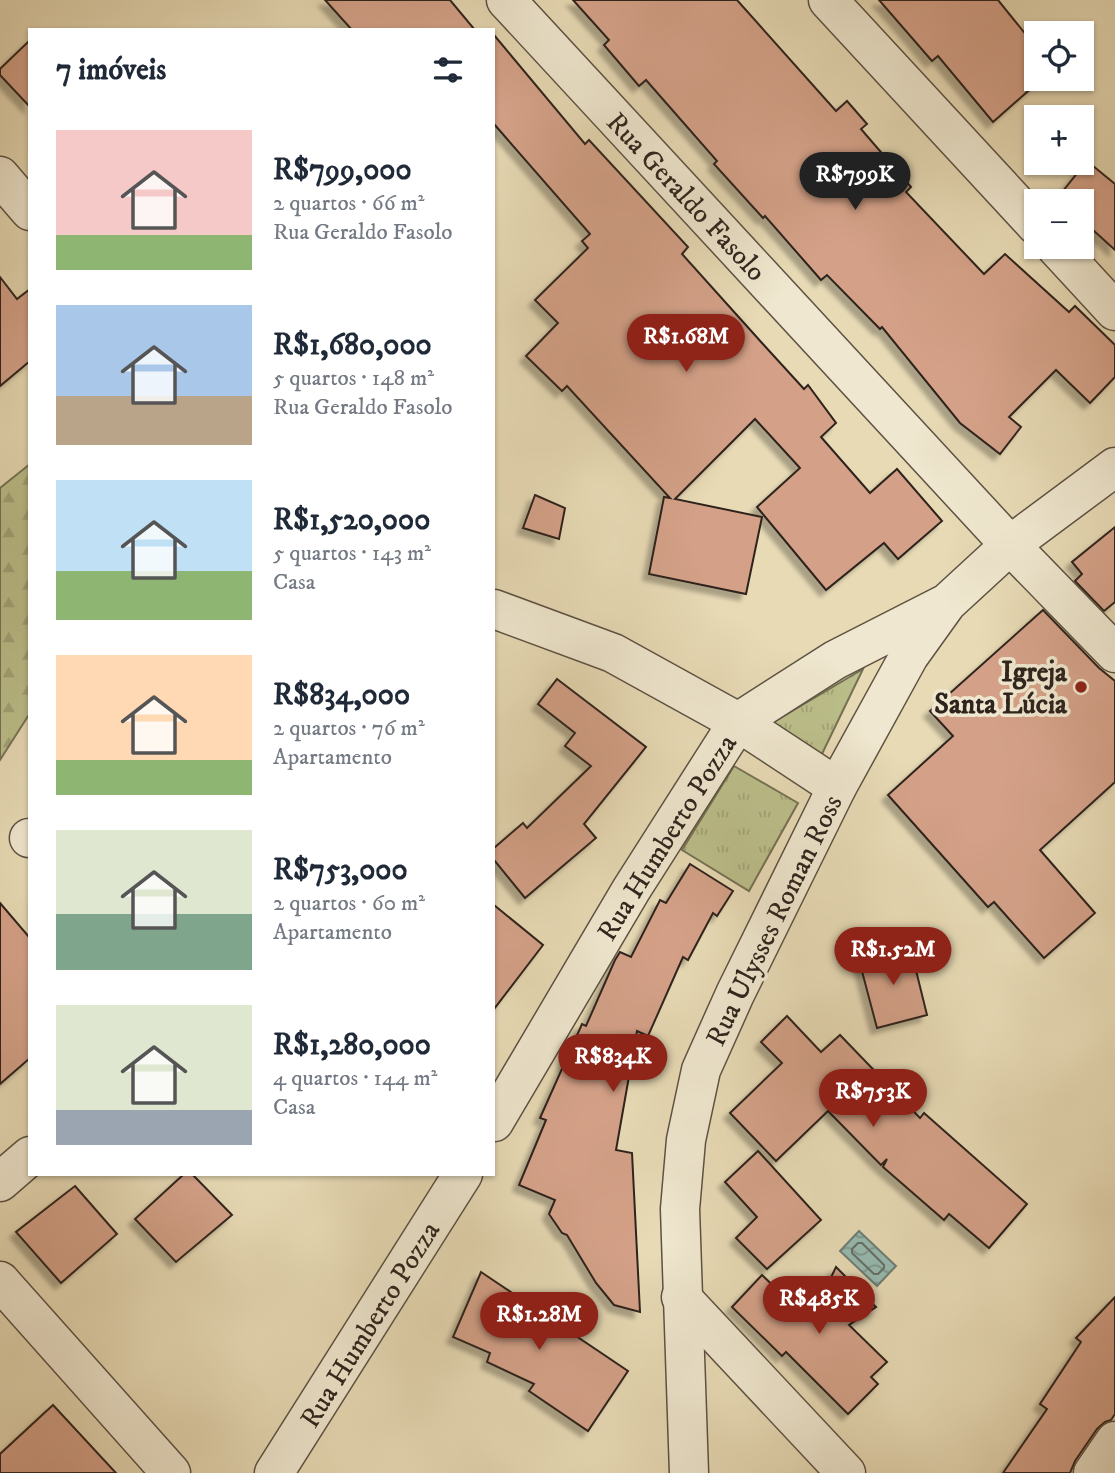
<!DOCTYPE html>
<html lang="pt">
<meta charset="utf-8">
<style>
body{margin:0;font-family:"IM FELL DW Pica",serif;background:#f2f2f3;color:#1f2937;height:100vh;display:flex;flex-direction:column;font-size:26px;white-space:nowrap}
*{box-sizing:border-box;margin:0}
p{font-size:23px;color:#747a83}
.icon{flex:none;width:38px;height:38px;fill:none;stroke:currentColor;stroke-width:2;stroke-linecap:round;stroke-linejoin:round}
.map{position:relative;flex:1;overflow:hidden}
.panel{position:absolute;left:28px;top:28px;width:467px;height:1148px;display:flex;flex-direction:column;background:#fff;border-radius:0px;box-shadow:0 2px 5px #0004}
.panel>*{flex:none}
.fabs{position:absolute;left:1024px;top:21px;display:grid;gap:14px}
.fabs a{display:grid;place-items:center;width:70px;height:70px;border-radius:0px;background:#fff;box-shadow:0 2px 5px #0004;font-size:35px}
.price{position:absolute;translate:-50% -60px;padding:0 16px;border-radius:24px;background:#8f2418;color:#fff;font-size:23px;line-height:46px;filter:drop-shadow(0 2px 4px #0008)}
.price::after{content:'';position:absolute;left:50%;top:42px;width:21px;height:16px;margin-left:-10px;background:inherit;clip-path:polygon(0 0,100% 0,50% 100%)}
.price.selected{background:#222;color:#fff}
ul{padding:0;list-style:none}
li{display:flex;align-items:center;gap:21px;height:175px;padding:0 28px}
li span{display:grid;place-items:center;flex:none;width:196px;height:140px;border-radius:0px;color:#555}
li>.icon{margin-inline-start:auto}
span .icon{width:84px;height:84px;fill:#fffc;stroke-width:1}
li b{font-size:30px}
h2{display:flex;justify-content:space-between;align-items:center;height:84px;padding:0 28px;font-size:30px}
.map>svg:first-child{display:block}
.grass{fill:url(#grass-tufts);stroke:#757154;stroke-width:2}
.forest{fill:url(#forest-firs);stroke:#757154;stroke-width:2}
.water{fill:url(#water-waves);stroke:#6d7e75;stroke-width:2}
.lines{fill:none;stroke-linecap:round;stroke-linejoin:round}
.shore{stroke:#636f66;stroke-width:2}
.building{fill:#d4a188;stroke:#2f241d;stroke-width:2;filter:url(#shadow)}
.minor-casing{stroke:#5d5243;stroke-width:41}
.minor{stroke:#efe7cf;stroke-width:38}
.poi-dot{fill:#8f2418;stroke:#efe7cf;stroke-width:2.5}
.labels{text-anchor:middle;stroke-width:7;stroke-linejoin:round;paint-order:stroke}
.street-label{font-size:28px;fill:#2f241d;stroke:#efe7cf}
.poi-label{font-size:28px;font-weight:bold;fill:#2f241d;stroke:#efe7cf;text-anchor:end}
</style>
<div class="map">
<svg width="1115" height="1473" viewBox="0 0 1115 1473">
<defs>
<pattern id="grass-tufts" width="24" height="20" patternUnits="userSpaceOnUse" patternTransform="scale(1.75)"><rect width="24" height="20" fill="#bbbe8a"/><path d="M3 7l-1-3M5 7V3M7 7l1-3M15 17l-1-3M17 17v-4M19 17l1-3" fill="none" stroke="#a1a377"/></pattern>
<pattern id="forest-firs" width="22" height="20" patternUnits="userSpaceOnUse" patternTransform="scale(1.75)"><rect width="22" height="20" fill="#bbbe8a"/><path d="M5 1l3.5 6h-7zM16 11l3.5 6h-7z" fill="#a1a377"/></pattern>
<pattern id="water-waves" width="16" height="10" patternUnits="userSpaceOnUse" patternTransform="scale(1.75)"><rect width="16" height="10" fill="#97bab0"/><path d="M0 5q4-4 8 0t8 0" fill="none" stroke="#7c978f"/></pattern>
<filter id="shadow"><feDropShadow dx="-6" dy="6" stdDeviation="2" flood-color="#0004"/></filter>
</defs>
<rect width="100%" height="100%" fill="#e7dab5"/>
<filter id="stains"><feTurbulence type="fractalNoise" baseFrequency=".00286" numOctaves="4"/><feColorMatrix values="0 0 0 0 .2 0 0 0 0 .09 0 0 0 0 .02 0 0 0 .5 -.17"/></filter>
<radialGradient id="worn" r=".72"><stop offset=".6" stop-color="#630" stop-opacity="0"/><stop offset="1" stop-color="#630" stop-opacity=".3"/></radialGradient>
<g class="grass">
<path d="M 863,669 L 820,758 L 767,726 Z"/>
<path d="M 734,766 L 798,803 L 749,891 L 682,850 Z"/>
</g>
<path class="forest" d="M 30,464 L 30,713 L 0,760 L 0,488 Z"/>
<path class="water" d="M 859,1231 L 896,1266 L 877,1286 L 840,1251 Z"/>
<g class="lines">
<path class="shore" d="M 858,1243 L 862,1243 L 884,1265 L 884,1268 L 878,1274 L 874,1274 L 852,1253 L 852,1249 Z"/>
</g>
<g class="building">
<path d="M 325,0 L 450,0 L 475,30 L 352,30 Z"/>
<path d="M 573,0 L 737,0 L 836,111 L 847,101 L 867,124 L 861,129 L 911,187 L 906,192 L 984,274 L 1005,254 L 1069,312 L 1075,306 L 1115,345 L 1115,377 L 1090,403 L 1056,370 L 1009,417 L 1021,427 L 1000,454 L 960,423 L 882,327 L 880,329 L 827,275 L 821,280 L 765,216 L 763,218 L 714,164 L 717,161 L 646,80 L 639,86 L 604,45 L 609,40 Z"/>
<path d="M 879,0 L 998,0 L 1036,47 L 1036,84 L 993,122 L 938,56 L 932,61 Z"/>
<path d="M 494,35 L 585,144 L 589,140 L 688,247 L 682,254 L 762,343 L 804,389 L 808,385 L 836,423 L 821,437 L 870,493 L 897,469 L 942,521 L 898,559 L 884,543 L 826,590 L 757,507 L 800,468 L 755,419 L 675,499 L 762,517 L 746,594 L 649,574 L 664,497 L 670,498 L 567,386 L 562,391 L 526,356 L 558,323 L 535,300 L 588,248 L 582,241 L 590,234 L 494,124 Z"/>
<path d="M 30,40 L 30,107 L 0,75 L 0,69 Z"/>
<path d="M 1087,161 L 1115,184 L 1115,250 L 1082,220 L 1082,201 L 1055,201 Z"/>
<path d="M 0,277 L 17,299 L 30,289 L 30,361 L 0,386 Z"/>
<path d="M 535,495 L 565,508 L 559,539 L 523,528 Z"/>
<path d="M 1115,527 L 1115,602 L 1104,611 L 1075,581 L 1082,574 L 1072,562 Z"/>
<path d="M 1043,610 L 1099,668 L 1115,681 L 1115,782 L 1040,850 L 1095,913 L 1044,958 L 994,902 L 988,907 L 888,795 L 953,736 L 930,711 Z"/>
<path d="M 557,679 L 646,747 L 584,824 L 596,838 L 525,898 L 494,860 L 494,848 L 523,823 L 527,828 L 591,766 L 565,746 L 575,733 L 538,704 Z"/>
<path d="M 690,864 L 733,891 L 717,916 L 713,913 L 688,960 L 683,957 L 648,1036 L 637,1031 L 616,1150 L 632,1153 L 640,1312 L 614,1305 L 596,1283 L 567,1235 L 562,1233 L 549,1214 L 555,1200 L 519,1185 L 546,1120 L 540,1118 L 582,1024 L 586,1026 L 615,960 L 620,952 L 631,957 L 660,900 L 666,903 Z"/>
<path d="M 0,903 L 30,938 L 30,1058 L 0,1084 Z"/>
<path d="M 494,905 L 543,945 L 494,1009 Z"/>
<path d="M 910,946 L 927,1015 L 877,1028 L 859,960 Z"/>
<path d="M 787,1016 L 821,1052 L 840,1035 L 920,1118 L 924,1113 L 1027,1204 L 989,1248 L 949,1214 L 944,1220 L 883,1167 L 887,1159 L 881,1165 L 828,1111 L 776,1161 L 730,1113 L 782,1063 L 761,1042 Z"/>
<path d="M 758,1151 L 821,1220 L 767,1269 L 736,1238 L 757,1217 L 725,1182 Z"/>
<path d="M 184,1174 L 192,1174 L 232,1215 L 176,1262 L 135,1219 Z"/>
<path d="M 75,1186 L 117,1234 L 61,1283 L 16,1232 Z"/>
<path d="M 836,1267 L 876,1307 L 849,1325 L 887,1362 L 871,1377 L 878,1384 L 848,1414 L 786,1352 L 782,1356 L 732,1307 L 762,1275 L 810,1321 Z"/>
<path d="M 481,1272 L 628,1371 L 588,1431 L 529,1391 L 534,1384 L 487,1362 L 490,1353 L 453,1337 Z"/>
<path d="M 1115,1297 L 1115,1414 L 1111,1420 L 1105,1422 L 1097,1429 L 1075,1461 L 1070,1473 L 1003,1473 L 1047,1409 L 1040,1404 L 1081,1342 L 1076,1338 Z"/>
<path d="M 53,1405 L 116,1473 L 0,1473 L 0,1454 Z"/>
</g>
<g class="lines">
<defs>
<g id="minor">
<path d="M 506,0 L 1010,545 L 1115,653"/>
<path d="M 828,0 L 1036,225"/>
<path d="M 0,176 L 30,211"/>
<path d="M 1056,247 L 1115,311"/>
<path d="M 494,609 L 613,653 L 738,722 L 837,787"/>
<path d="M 29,838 L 30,838"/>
<path d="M 494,1122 L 631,890 L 738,722 L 835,660 L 943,605"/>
<path d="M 0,1182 L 30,1156"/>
<path d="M 0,1281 L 171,1473"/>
<path d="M 681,1297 L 846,1473"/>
<path d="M 274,1473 L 463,1174"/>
<path d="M 689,1473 L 680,1209 L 686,1140 L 701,1070 L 735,994 L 837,787 L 909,656 L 947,603 L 1010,545 L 1115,467"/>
<path d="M 1093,1473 L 1115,1441"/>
</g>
</defs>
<use href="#minor" class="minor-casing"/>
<use href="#minor" class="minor"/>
</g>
<circle class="poi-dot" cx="1081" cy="687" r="7"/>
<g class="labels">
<g class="street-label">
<text transform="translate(687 196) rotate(47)" y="10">Rua Geraldo Fasolo</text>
<text transform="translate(666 837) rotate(-58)" y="10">Rua Humberto Pozza</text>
<text transform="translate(773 920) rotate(-64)" y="10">Rua Ulysses Roman Ross</text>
<text transform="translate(369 1324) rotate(-58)" y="10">Rua Humberto Pozza</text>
</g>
<g class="poi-label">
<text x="1067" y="681">Igreja<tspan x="1067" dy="32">Santa Lúcia</tspan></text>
</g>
</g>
<rect width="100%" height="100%" filter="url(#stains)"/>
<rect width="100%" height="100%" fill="url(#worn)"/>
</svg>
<div class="fabs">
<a><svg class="icon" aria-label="locate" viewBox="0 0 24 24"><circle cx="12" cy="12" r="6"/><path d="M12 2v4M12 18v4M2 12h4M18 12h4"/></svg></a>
<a>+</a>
<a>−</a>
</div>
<b class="price selected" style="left:855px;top:212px">R$799K</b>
<b class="price" style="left:686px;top:374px">R$1.68M</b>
<b class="price" style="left:893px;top:987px">R$1.52M</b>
<b class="price" style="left:613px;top:1094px">R$834K</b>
<b class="price" style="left:873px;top:1129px">R$753K</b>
<b class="price" style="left:819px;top:1336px">R$485K</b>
<b class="price" style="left:539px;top:1352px">R$1.28M</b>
<section class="panel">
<h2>7 imóveis<svg class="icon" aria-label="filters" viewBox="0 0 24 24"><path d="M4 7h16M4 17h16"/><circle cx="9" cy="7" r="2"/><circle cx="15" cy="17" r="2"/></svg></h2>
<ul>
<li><span style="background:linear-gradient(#f6c9c9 75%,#8fb573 0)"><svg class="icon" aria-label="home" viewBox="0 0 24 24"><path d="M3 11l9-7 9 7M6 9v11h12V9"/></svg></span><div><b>R$799,000</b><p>2 quartos · 66 m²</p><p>Rua Geraldo Fasolo</p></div></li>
<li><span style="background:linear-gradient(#a9c7e8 65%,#b9a48a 0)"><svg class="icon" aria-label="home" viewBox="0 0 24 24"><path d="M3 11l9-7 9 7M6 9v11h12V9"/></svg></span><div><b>R$1,680,000</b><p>5 quartos · 148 m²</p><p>Rua Geraldo Fasolo</p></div></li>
<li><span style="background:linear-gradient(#bfe0f5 65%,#8fb573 0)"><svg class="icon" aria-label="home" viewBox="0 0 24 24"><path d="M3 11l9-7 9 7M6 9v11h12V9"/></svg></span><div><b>R$1,520,000</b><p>5 quartos · 143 m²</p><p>Casa</p></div></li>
<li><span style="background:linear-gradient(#ffd9b3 75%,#8fb573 0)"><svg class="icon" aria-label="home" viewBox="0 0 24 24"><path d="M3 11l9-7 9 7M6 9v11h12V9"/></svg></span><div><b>R$834,000</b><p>2 quartos · 76 m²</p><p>Apartamento</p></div></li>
<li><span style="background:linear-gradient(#dfe7d0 60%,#7fa58c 0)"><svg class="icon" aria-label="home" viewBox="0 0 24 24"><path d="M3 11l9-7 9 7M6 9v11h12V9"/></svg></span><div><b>R$753,000</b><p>2 quartos · 60 m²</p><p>Apartamento</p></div></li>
<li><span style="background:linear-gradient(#dfe7d0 75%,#9aa5b1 0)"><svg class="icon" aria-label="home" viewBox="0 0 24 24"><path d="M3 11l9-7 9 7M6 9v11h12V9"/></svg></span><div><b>R$1,280,000</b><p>4 quartos · 144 m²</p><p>Casa</p></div></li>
</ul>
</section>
</div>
